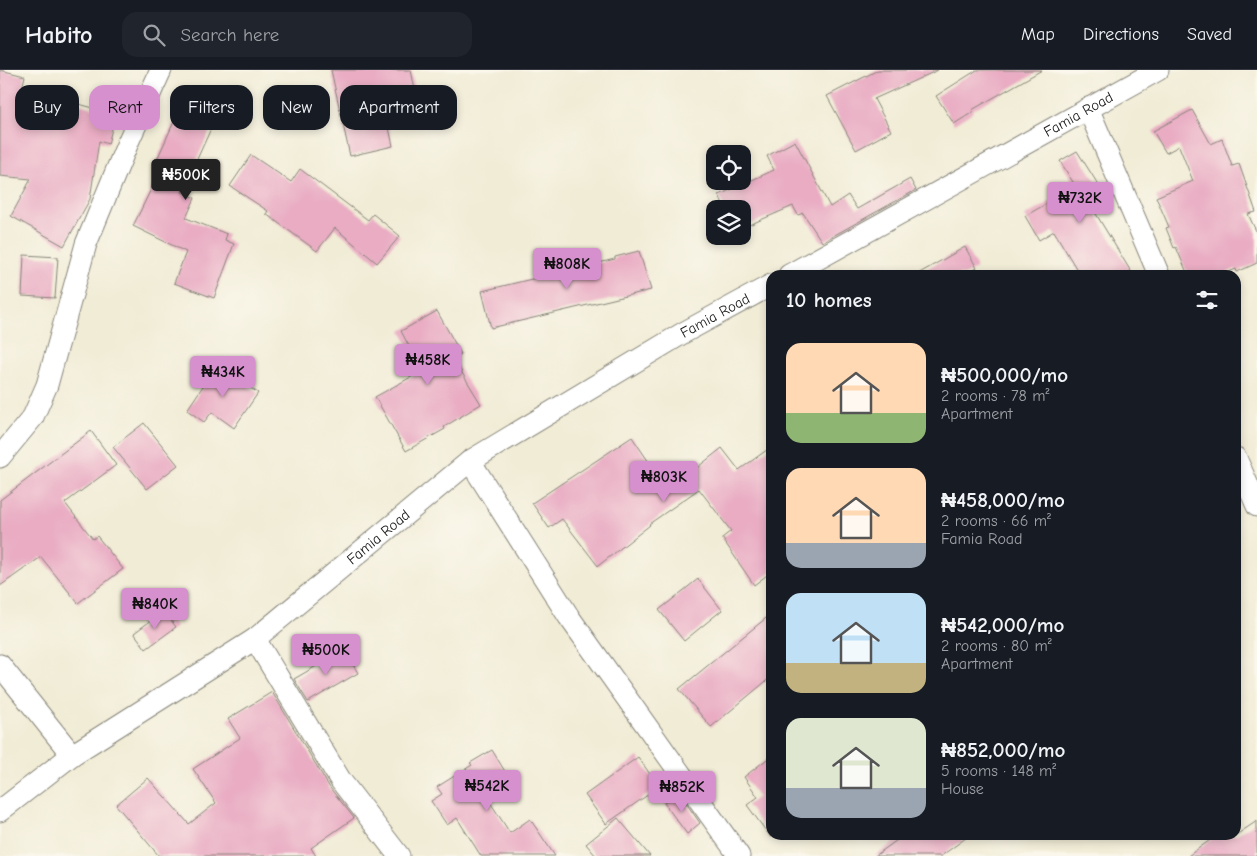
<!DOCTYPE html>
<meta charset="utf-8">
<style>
body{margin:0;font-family:"Comic Neue",sans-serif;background:#20242c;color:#f1f3f6;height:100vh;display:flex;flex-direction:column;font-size:19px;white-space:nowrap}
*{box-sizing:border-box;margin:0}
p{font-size:16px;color:#9ea1a6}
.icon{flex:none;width:28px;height:28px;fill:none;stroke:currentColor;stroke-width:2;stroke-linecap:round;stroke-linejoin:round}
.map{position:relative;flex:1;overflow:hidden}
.side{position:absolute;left:766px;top:200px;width:475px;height:570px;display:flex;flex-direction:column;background:#171b24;border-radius:15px;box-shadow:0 2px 8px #0003}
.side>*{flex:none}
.banner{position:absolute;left:15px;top:15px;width:475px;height:45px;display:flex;gap:10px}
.fabs{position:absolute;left:706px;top:75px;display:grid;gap:10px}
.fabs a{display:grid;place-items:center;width:45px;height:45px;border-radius:10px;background:#171b24;box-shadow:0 2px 8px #0003;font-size:25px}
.price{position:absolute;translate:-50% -42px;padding:0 11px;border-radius:5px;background:#d690ce;color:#111;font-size:16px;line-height:32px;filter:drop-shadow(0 1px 2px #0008)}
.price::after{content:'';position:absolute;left:50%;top:30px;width:15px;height:11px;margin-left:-8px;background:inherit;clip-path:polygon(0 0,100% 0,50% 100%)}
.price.active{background:#222;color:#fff}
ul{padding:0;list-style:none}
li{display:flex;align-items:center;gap:15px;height:125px;padding:0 20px}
li span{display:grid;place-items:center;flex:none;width:140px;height:100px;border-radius:15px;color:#555}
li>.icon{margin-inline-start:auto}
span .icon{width:60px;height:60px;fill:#fffc;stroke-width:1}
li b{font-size:21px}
h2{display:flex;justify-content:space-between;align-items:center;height:60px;padding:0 20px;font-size:21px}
.pill{padding:0 18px;border-radius:15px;background:#171b24;box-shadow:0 2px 8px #0003;font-size:18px;line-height:45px}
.pill.active{background:#d690ce;color:#111}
header{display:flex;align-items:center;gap:30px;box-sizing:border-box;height:70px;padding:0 25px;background:#171b24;border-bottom:1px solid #363941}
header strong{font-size:24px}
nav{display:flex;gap:28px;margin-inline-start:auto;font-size:18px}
.search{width:350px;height:45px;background:#20242c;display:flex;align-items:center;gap:12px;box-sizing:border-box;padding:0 18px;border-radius:15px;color:#9ea1a6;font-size:19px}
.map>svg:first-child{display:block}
.building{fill:#e9acc3}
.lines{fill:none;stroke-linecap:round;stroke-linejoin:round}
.street-casing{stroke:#868479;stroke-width:23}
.street{stroke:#fff;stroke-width:21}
.labels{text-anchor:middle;stroke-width:4;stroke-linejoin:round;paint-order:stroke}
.street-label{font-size:15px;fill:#1c1c1c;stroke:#fbf7ec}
</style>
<header>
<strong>Habito</strong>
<div class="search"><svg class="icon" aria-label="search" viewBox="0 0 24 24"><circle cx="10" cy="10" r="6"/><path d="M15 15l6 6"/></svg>Search here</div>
<nav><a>Map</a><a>Directions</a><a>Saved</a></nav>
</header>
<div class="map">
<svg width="1257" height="786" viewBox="0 0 1257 786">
<rect width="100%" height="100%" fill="#fbf7ec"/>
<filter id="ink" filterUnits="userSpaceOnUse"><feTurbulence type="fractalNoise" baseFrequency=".02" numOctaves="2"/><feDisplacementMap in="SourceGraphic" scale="10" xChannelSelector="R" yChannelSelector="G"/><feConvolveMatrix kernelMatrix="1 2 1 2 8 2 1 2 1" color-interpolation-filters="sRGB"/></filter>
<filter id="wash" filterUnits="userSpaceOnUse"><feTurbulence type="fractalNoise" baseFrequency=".0096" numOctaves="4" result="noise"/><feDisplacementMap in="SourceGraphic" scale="20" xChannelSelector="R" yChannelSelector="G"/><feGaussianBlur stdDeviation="1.12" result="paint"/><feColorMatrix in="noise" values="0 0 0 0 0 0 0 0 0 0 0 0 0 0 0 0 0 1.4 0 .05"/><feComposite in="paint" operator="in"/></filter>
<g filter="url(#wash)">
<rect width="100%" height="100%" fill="#f1ecd6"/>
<g id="blocks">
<g class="building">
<path d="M 0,0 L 25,6 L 22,19 L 116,44 L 108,74 L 99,71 L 90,129 L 64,176 L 11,146 L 31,109 L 0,106 Z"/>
<path d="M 331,0 L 411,0 L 415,20 L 382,26 L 393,76 L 350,86 Z"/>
<path d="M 878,0 L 938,0 L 874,29 L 891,61 L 856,80 L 827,26 Z"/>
<path d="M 977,0 L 1042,0 L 972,40 L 973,42 L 954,54 L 936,26 Z"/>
<path d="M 197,21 L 217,30 L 213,38 L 219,41 L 182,122 L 195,128 L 186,148 L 227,164 L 225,170 L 234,174 L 214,228 L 174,213 L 186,182 L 133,156 L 161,99 L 154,96 L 186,25 L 193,29 Z"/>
<path d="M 1192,40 L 1211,74 L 1222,69 L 1232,96 L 1239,94 L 1256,142 L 1248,144 L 1257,163 L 1257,193 L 1237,202 L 1236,199 L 1222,205 L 1188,205 L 1176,177 L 1174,178 L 1166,158 L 1169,157 L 1156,127 L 1193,111 L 1179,76 L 1166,83 L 1153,61 Z"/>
<path d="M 795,71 L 830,137 L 848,125 L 857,139 L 910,109 L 916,120 L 822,172 L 803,143 L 798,145 L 793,136 L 742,158 L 742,139 L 725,139 L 719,125 L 774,100 L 767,86 Z"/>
<path d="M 1077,81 L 1108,130 L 1093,139 L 1133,205 L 1080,205 L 1054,161 L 1039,170 L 1025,146 L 1076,117 L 1060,91 Z"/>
<path d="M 251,85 L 291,112 L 300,99 L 368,150 L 373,144 L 400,166 L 377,193 L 335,158 L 317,181 L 266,144 L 268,141 L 230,116 Z"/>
<path d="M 965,177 L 977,198 L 964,205 L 916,205 Z"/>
<path d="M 639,181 L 651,220 L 491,258 L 482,221 L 615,189 L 615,187 Z"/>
<path d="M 24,185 L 58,187 L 55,228 L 22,226 Z"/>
<path d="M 437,241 L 461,284 L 453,288 L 481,334 L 444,357 L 445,359 L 406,381 L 375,327 L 422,301 L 401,261 Z"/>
<path d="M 217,295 L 258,323 L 234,358 L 212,342 L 204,352 L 187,340 Z"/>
<path d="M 144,353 L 178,395 L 147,419 L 113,377 Z"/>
<path d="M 91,361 L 116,395 L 65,433 L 93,469 L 97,466 L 123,499 L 78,533 L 41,487 L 0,516 L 0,430 Z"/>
<path d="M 632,367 L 655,401 L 656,400 L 670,419 L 722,378 L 739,400 L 771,377 L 771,502 L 754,515 L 722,468 L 731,461 L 699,419 L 649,454 L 650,455 L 598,496 L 562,449 L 549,458 L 532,433 Z"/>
<path d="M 698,509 L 722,540 L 684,571 L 659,540 Z"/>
<path d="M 164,541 L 176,557 L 146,579 L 134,563 Z"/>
<path d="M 771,544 L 771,607 L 711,657 L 679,619 Z"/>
<path d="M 344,580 L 358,603 L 308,632 L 294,609 Z"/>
<path d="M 272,622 L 330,718 L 354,748 L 311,778 L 316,786 L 159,786 L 116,735 L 148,708 L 189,754 L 216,733 L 193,699 L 240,668 L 228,649 Z"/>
<path d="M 492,680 L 512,713 L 488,729 L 510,763 L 530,749 L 555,786 L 481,786 L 457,748 L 447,755 L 431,731 L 442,724 L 437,717 L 472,695 L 470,693 Z"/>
<path d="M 771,686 L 771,768 L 747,735 L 758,727 L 744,707 Z"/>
<path d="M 638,687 L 659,717 L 606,754 L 585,725 Z"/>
<path d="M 679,723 L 700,753 L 687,764 L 664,733 Z"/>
<path d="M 618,748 L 650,786 L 596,786 L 586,774 Z"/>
<path d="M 1257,751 L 1257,786 L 1188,786 L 1217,765 L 1236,765 Z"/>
<path d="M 904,765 L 970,765 L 941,786 L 875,786 Z"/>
</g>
</g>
</g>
<g filter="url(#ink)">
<use href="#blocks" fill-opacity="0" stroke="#868479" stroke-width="1"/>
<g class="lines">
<defs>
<g id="street">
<path d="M 1088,38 L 1159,205"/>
<path id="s1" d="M 789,205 L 1158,0"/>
<path d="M 0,387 L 33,347 L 47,315 L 86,174 L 129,70 L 161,0"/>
<path d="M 1236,388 L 1257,436"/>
<path d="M 470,391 L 569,547 L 739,786"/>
<path d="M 255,569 L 341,711 L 399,786"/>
<path d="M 0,595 L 72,685"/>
<path id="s2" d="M 0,741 L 72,685 L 255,569 L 470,391 L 683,263 L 771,215"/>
</g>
</defs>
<use href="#street" class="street-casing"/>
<use href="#street" class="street"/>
</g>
</g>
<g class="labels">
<g class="street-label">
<text dy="5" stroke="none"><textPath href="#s1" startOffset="331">Famia Road</textPath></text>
<text dy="5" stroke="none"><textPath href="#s2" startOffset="872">Famia Road</textPath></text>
<text dy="5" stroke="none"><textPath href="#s2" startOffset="468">Famia Road</textPath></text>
</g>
</g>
</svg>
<div class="fabs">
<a><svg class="icon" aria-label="locate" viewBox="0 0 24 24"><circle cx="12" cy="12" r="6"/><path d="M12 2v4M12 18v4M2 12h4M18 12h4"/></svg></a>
<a><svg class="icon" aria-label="layers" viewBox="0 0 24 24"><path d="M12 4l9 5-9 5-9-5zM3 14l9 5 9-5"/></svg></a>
</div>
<b class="price active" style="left:186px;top:131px">₦500K</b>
<b class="price" style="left:1080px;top:154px">₦732K</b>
<b class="price" style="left:567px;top:220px">₦808K</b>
<b class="price" style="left:428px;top:316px">₦458K</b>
<b class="price" style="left:223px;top:328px">₦434K</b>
<b class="price" style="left:664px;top:433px">₦803K</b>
<b class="price" style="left:155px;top:560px">₦840K</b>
<b class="price" style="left:326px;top:606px">₦500K</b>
<b class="price" style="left:487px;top:742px">₦542K</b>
<b class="price" style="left:682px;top:743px">₦852K</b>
<div class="banner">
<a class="pill">Buy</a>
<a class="pill active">Rent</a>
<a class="pill">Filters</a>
<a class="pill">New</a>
<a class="pill">Apartment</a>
</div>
<section class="side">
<h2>10 homes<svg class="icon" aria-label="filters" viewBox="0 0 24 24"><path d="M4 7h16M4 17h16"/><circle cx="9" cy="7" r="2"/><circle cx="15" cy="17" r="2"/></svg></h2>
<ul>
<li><span style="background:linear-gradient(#ffd9b3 70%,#8fb573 0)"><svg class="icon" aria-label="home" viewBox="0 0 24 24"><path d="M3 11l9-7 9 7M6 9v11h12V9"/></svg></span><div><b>₦500,000/mo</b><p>2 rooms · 78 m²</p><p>Apartment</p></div></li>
<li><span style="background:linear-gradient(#ffd9b3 75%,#9aa5b1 0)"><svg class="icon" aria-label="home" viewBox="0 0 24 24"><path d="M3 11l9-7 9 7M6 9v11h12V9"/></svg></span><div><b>₦458,000/mo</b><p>2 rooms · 66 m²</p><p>Famia Road</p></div></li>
<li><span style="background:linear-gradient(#bfe0f5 70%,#c2b280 0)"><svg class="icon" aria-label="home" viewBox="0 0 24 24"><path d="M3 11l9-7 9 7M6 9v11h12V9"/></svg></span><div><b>₦542,000/mo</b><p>2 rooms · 80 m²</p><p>Apartment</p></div></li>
<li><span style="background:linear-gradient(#dfe7d0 70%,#9aa5b1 0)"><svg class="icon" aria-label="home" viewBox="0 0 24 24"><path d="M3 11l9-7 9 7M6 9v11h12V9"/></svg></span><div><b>₦852,000/mo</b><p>5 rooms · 148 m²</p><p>House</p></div></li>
</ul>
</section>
</div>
